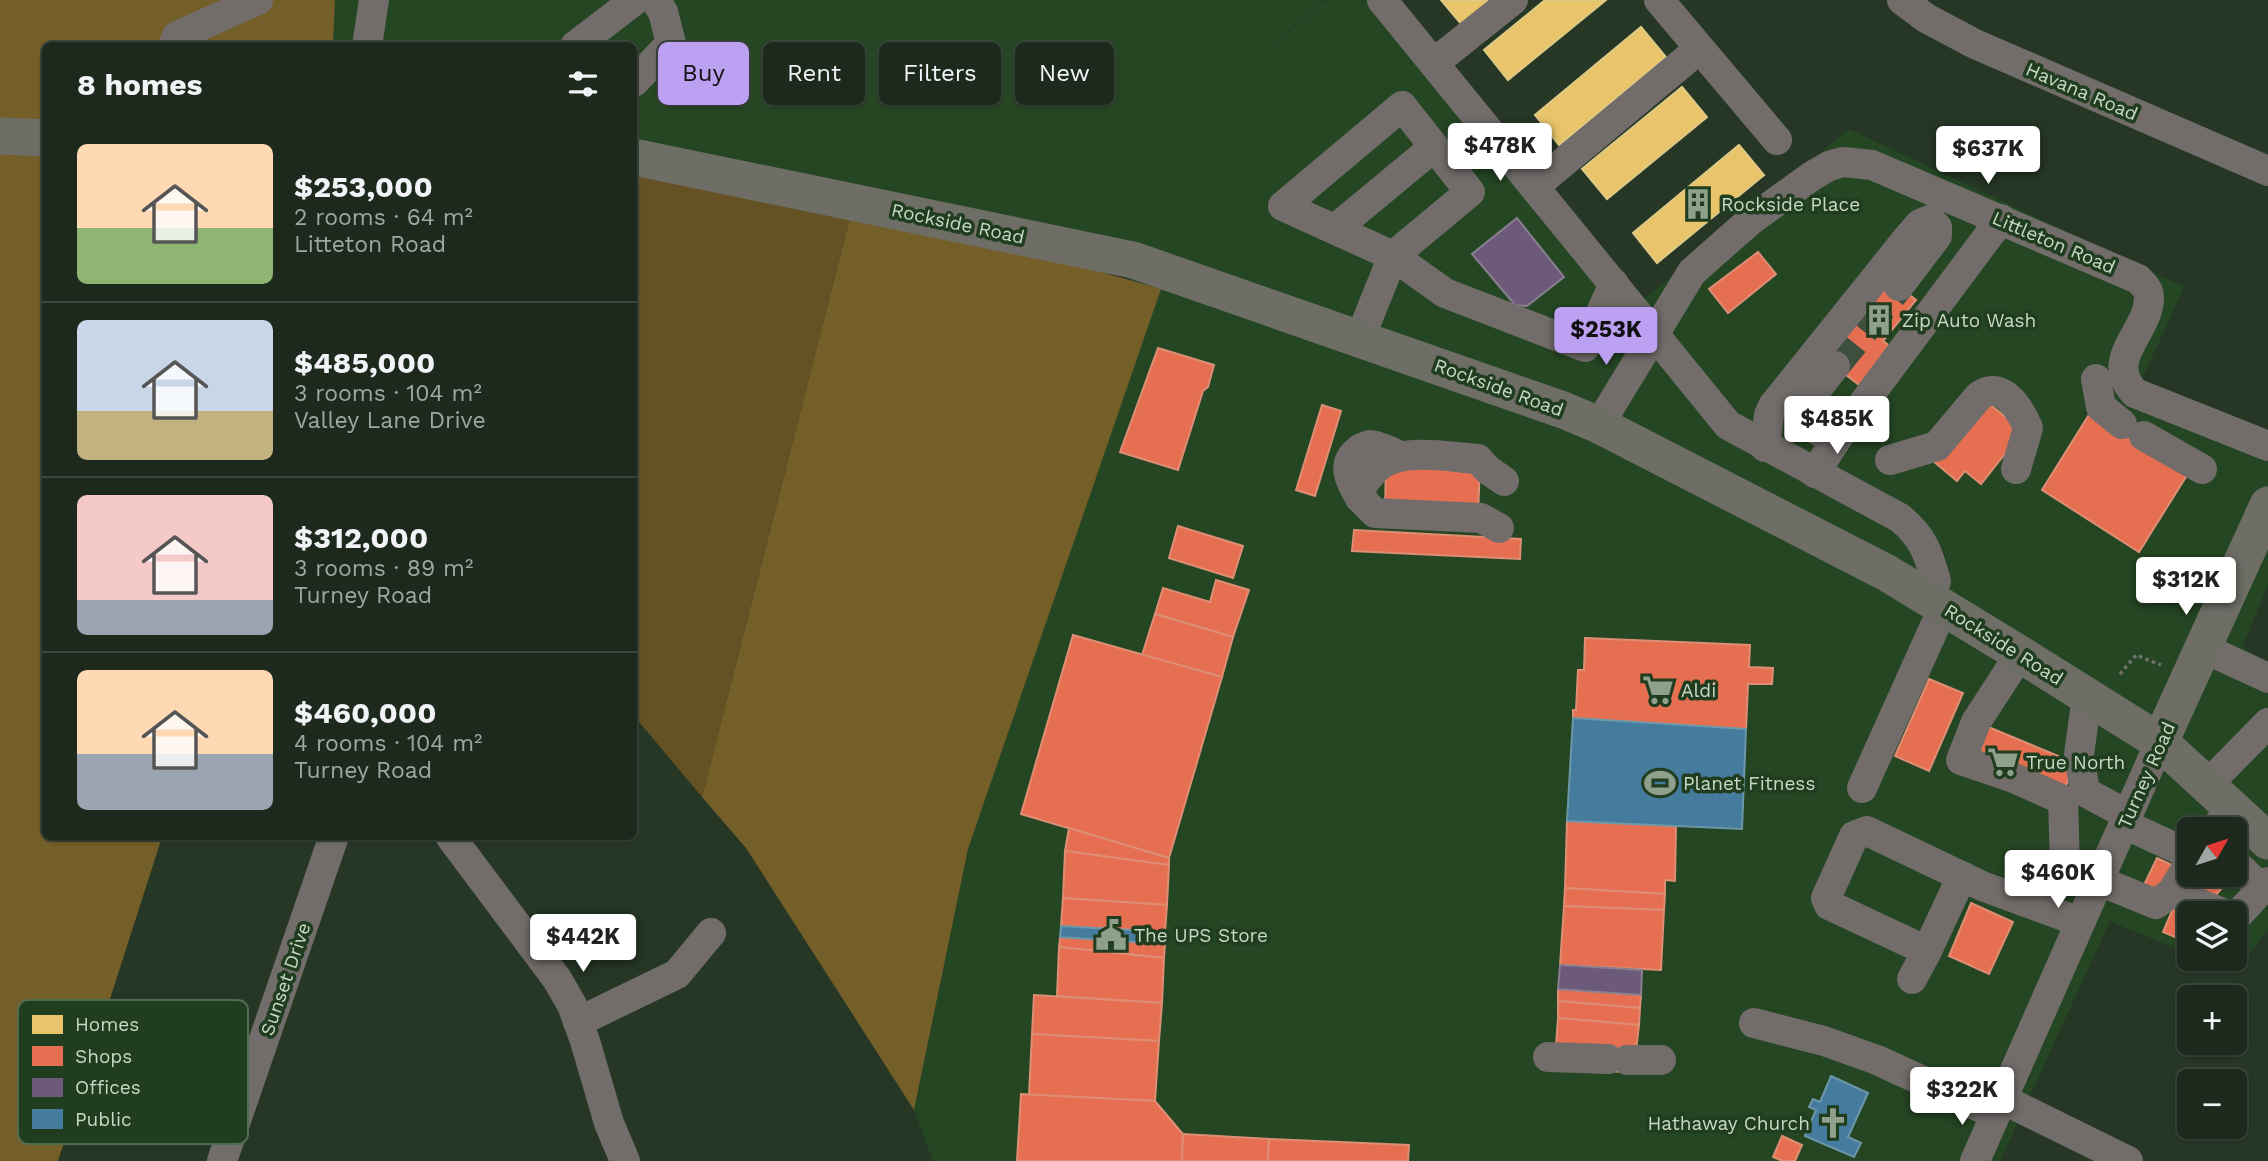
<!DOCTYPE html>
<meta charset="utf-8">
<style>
body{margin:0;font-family:"Work Sans",sans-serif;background:#253125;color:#f1f3f6;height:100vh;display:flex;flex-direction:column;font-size:26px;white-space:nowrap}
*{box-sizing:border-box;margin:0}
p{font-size:23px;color:#a0a6a3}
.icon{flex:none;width:38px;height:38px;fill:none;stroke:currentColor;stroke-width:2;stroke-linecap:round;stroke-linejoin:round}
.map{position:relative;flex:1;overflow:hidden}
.side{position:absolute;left:42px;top:42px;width:595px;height:798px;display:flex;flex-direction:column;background:#1c291c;border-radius:10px;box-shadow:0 2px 5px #0004,0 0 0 2px #3a453b}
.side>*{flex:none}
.hud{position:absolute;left:658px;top:42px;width:665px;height:63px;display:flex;gap:14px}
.needle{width:46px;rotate:51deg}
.fabs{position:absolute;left:2177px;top:817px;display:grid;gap:14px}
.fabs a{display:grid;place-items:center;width:70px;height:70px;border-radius:10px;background:#1c291c;box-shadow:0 2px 5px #0004,0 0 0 2px #3a453b;font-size:35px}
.price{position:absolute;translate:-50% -60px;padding:0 16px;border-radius:7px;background:#fff;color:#222;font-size:23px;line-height:46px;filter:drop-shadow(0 2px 4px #0008)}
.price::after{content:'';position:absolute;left:50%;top:42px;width:21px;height:16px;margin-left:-10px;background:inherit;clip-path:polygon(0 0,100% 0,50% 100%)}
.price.current{background:#bca0f2;color:#111}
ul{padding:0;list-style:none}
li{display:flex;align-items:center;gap:21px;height:175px;padding:0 35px}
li+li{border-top:2px solid #3a453b}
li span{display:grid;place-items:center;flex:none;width:196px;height:140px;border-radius:10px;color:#555}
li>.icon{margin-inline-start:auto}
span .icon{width:84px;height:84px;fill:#fffc;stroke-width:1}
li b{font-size:30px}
h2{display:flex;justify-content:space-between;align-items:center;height:84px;padding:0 35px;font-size:30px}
.pill{padding:0 24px;border-radius:10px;background:#1c291c;box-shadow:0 2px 5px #0004,0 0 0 2px #3a453b;font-size:24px;line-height:63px}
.pill.current{background:#bca0f2;color:#111}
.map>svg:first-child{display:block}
.built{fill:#254623;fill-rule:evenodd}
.green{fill:#655224}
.forest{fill:#755f29}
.homes{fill:#e9c46a;stroke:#dfca85;stroke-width:2}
.shops{fill:#e76f51;stroke:#dd8e74;stroke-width:2}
.offices{fill:#6d597a;stroke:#887f90;stroke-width:2}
.public{fill:#457b9d;stroke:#6c97a9;stroke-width:2}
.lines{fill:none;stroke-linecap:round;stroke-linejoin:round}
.minor-tunnel{stroke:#3e4f3e;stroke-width:30;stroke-dasharray:30 15;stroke-linecap:butt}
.path{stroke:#6f716b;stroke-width:3.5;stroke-dasharray:3.5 3.5;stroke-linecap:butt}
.minor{stroke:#726d6b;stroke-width:30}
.major{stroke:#6e6e67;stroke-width:37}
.labels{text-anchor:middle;stroke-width:7;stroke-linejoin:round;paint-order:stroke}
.street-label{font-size:19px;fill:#c7d8c5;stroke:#203e1f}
.poi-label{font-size:19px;fill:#c7d8c5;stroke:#203e1f;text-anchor:start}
.key{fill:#203e1f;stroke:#526c51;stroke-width:2}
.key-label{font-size:19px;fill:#c7d8c5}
</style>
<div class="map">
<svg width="2268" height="1161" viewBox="0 0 2268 1161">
<rect width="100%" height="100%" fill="#263726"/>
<path class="built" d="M 335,0 L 1324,0 L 1261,55 L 1326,0 L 1393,0 L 1642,301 L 1849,129 L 2184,287 L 2132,401 L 2268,458 L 2268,585 L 2242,647 L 2268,664 L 2268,929 L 2234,973 L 2201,959 L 2235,959 L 2235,914 L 2189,914 L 2189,954 L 2110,921 L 2000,1161 L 933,1161 L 914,1110 L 968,849 L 1160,289 L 1126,281 L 1132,260 L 634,157 L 634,46 L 333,46 ZM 2189,830 L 2235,830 L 2235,875 L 2189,875 Z"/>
<path class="green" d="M 634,157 L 854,202 L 702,797 L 634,716 Z"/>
<g class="forest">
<path d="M 0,0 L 335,0 L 333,45 L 46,46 L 46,836 L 162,837 L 58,1161 L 0,1161 Z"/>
<path d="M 854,202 L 1161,289 L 968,849 L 914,1110 L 746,848 L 702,797 Z"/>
</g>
<g class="homes">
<path d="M 1441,0 L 1492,0 L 1462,25 Z"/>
<path d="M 1545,0 L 1606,0 L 1508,80 L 1484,50 Z"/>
<path d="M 1641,27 L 1666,57 L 1559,145 L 1535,115 Z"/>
<path d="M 1682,87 L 1707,117 L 1607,199 L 1582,169 Z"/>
<path d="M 1739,145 L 1764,175 L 1657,263 L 1633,233 Z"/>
</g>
<g class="shops">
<path d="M 1758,252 L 1776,274 L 1728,313 L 1709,289 Z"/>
<path d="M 1891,280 L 1916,300 L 1883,341 L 1894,349 L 1863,388 L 1827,360 Z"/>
<path d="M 1158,348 L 1214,365 L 1208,387 L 1203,391 L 1178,470 L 1120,452 Z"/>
<path d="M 1982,398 L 2023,431 L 1981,484 L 1965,471 L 1957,481 L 1932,460 Z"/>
<path d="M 1322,405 L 1341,411 L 1315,496 L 1296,490 Z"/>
<path d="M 2092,410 L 2189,472 L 2139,552 L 2042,490 Z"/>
<path d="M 1386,463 L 1480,465 L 1478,514 L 1385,510 Z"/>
<path d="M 1178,526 L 1243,546 L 1233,578 L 1169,558 Z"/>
<path d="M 1354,530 L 1521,539 L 1520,559 L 1352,551 Z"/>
<path d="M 1216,580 L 1249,590 L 1233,637 L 1155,614 L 1163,588 L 1210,602 Z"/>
<path d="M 1155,614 L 1233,637 L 1222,677 L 1142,655 Z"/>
<path d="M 1073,635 L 1222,677 L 1169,858 L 1021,814 Z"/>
<path d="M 1585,638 L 1750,645 L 1749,667 L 1773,668 L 1772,684 L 1748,684 L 1746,729 L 1573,718 L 1573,710 L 1576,710 L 1578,670 L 1584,670 Z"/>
<path d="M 1929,679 L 1963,693 L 1929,771 L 1895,756 Z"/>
<path d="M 1986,726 L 2075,763 L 2065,788 L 1975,749 Z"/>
<path d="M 1567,821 L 1676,826 L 1675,881 L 1665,880 L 1665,894 L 1565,888 Z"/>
<path d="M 1069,828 L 1169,858 L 1169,865 L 1065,851 Z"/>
<path d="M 1065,851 L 1169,865 L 1167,905 L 1063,898 Z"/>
<path d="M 2157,858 L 2174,866 L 2161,893 L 2144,885 Z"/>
<path d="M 2196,875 L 2233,875 L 2210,902 L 2189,884 Z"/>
<path d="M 1565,888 L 1665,894 L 1664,910 L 1564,906 Z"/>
<path d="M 1063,898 L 1167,905 L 1165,932 L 1061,926 Z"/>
<path d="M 1971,903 L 2013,922 L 1989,974 L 1949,956 Z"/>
<path d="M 2175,904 L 2189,914 L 2189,943 L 2163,932 Z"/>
<path d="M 1564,906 L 1664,910 L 1661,970 L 1560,965 Z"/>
<path d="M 1060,937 L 1165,944 L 1164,958 L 1059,947 Z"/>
<path d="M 1059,947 L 1164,958 L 1162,1003 L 1057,996 Z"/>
<path d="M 1558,989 L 1641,995 L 1640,1008 L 1558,1001 Z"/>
<path d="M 1034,995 L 1162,1003 L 1159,1041 L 1032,1034 Z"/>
<path d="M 1558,1001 L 1640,1008 L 1639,1025 L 1558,1018 Z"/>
<path d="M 1558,1018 L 1639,1025 L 1636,1051 L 1625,1072 L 1607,1071 L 1556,1046 Z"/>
<path d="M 1032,1034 L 1159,1041 L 1155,1101 L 1029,1095 Z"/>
<path d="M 1021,1094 L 1155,1101 L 1183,1134 L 1182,1161 L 1017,1161 Z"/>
<path d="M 1183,1134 L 1269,1139 L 1268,1161 L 1182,1161 Z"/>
<path d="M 1782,1136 L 1802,1145 L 1795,1161 L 1783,1161 L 1773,1157 Z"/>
<path d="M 1269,1139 L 1409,1145 L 1408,1161 L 1268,1161 Z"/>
</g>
<g class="offices">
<path d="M 1517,218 L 1564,277 L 1527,306 L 1515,305 L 1472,254 Z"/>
<path d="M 1560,965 L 1642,970 L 1641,995 L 1558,989 Z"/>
</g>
<g class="public">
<path d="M 1573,718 L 1746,729 L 1742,829 L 1567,821 Z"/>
<path d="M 1061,926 L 1165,932 L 1165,944 L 1060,937 Z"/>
<path d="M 1831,1076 L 1868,1093 L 1848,1137 L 1861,1143 L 1854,1157 L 1805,1136 L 1816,1110 L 1809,1107 L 1813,1099 L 1820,1102 Z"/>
</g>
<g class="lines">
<path class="minor-tunnel" d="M 1835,366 L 1899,286"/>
<path class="path" d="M 2120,674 L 2136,655 L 2161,665"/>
<g class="minor">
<path d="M 1382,0 L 1728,425 L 1900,518 C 1924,538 1928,553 1936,581 L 1928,597"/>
<path d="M 1659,0 L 1777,140"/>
<path d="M 1902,0 L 1926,18 L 1975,44 L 2268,171"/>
<path d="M 173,46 L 177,36 L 258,0"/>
<path d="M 367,46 L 374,0"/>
<path d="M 575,46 L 635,0"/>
<path d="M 1434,63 L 1513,0"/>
<path d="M 634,82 L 671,43 L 663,12 L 655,0"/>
<path d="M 1535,186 L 1699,49"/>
<path d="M 1335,229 L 1434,147"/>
<path d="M 1360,338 L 1393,256 L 1470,192 L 1402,106 L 1283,206 L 1393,256 L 1445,293 L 1585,347 L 1614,284"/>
<path d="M 1835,366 L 1801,409 C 1802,426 1823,433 1836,440"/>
<path d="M 2096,379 L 2101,407 L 2122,424"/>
<path d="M 1599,425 L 1692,272 L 1751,220 L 1812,176 L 1829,166 L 1843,162 L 1872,165 L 2138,279 C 2143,284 2149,290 2149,297 C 2150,331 2102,359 2135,393 L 2268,446"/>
<path d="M 2144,436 L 2202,469"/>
<path d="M 1765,447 L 1769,415 L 1773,406 L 1906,240 L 1920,224 L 1930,220 L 1937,227 L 1937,236 L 1899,286"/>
<path d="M 1890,460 L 1937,446 L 1979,396 C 2002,379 2020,409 2028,428 L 2016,469"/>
<path d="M 1815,473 L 1836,440 L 2001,219"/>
<path d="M 1360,498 C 1352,484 1341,467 1355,453 C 1359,449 1365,446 1370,445 C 1379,445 1392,453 1401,456"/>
<path d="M 1499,528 L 1481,518 L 1375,513 L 1360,498 C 1361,486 1364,482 1372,473 C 1394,445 1445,457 1478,459 L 1488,470 L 1504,481"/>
<path d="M 2203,648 L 2268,678"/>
<path d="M 2020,654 L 1976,722 L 1961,760 L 2014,778 L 2063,800 L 2065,867 L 2156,904 L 2172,892"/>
<path d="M 2087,696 L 2079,755 L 2085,792 L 2128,815"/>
<path d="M 2207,785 L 2268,723"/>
<path d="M 1862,788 L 1944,606"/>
<path d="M 2124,824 L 2189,854"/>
<path d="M 2213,830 L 2233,808"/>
<path d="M 450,836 L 557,979 L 572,1005 L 585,1041 L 609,1123 L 625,1161"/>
<path d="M 2235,863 L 2262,889"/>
<path d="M 2189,864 L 2172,892 L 2225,914"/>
<path d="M 2235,918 L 2268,882"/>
<path d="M 1927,951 L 1962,876"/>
<path d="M 1912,979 L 1927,951 L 1829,905 L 1826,898 L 1854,836 L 1867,831 L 1982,886 L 2080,922"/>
<path d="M 578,1022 L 677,974 L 711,933"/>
<path d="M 1754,1023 L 1824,1041 L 1877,1060 L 1995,1114"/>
<path d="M 1548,1057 L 1608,1059"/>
<path d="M 1627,1060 L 1661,1060"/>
<path d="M 2002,1099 L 2128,1161"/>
<path d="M 222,1161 L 334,836"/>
<path d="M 1975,1161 L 2160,742"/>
</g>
<g class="major">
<path d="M 0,136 L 46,138"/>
<path d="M 634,157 L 1133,260 L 1563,410 L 1599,425 L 1887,573 L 2020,654 L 2160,742 L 2268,841"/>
<path d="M 2160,742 L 2268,505"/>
</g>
</g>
<defs>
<symbol id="building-bare" viewBox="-9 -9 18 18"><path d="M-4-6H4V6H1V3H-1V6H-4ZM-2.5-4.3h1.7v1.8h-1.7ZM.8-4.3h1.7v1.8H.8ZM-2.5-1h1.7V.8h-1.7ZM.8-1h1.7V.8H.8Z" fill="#8fa08d" stroke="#203e1f" stroke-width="2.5" paint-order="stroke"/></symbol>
<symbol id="supermarket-bare" viewBox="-9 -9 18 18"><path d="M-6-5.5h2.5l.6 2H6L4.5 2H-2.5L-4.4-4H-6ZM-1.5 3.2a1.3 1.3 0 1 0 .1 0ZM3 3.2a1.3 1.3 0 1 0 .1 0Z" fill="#8fa08d" stroke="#203e1f" stroke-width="2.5" paint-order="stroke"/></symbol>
<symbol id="stadium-bare" viewBox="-9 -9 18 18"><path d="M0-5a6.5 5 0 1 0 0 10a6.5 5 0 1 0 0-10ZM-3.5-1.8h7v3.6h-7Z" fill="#8fa08d" stroke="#203e1f" stroke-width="2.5" paint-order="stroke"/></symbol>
<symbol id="civic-bare" viewBox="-9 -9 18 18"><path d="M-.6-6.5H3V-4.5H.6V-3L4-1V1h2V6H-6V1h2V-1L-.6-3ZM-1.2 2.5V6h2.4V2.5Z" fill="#8fa08d" stroke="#203e1f" stroke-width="2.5" paint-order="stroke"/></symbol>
<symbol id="church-bare" viewBox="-9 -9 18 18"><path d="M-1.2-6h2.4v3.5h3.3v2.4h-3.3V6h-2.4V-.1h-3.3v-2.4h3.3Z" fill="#8fa08d" stroke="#203e1f" stroke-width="2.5" paint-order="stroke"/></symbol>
</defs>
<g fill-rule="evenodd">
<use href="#building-bare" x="1676" y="182" width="44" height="44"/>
<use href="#building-bare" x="1857" y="298" width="44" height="44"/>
<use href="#supermarket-bare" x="1636" y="668" width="44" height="44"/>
<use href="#supermarket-bare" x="1981" y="740" width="44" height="44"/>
<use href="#stadium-bare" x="1638" y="761" width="44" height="44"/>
<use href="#civic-bare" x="1089" y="913" width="44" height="44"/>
<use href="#church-bare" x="1811" y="1101" width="44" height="44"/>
</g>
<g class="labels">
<g class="street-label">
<text transform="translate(2082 91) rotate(23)" y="7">Havana Road</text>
<text transform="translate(958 223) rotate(12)" y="7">Rockside Road</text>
<text transform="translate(2054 242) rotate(23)" y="7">Littleton Road</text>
<text transform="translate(1499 387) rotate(20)" y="7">Rockside Road</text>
<text transform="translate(2004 644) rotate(32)" y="7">Rockside Road</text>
<text transform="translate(2146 775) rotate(-66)" y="7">Turney Road</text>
<text transform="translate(285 979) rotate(-71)" y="7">Sunset Drive</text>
</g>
<g class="poi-label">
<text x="1721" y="211">Rockside Place</text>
<text x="1902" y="327">Zip Auto Wash</text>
<text x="1681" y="697">Aldi</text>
<text x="2026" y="769">True North</text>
<text x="1683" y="790">Planet Fitness</text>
<text x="1134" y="942">The UPS Store</text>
<text x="1810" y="1130" text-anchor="end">Hathaway Church</text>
</g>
</g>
<rect x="18" y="1000" width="230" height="144" rx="10" class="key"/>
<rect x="32" y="1015" width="31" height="19" fill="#e9c46a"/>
<rect x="32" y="1046" width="31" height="20" fill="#e76f51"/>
<rect x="32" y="1078" width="31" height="19" fill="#6d597a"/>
<rect x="32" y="1109" width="31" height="20" fill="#457b9d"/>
<g class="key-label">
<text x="75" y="1031">Homes</text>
<text x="75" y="1063">Shops</text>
<text x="75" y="1094">Offices</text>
<text x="75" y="1126">Public</text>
</g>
</svg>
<div class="fabs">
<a><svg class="needle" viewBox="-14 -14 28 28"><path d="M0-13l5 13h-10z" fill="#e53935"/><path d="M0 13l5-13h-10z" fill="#a0a6a3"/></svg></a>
<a><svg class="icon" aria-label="layers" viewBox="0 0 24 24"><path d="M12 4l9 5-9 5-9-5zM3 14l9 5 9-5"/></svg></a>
<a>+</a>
<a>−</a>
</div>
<b class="price" style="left:1500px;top:183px">$478K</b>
<b class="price" style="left:1988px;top:186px">$637K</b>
<b class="price current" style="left:1606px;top:367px">$253K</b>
<b class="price" style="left:1837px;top:456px">$485K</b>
<b class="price" style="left:2186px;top:617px">$312K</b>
<b class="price" style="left:2058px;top:910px">$460K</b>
<b class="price" style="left:583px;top:974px">$442K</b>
<b class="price" style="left:1962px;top:1127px">$322K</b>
<div class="hud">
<a class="pill current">Buy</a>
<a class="pill">Rent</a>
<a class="pill">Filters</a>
<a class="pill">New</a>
</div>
<section class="side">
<h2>8 homes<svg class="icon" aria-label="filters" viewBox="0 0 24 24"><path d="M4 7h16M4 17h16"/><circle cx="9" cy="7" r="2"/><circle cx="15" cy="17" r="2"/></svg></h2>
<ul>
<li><span style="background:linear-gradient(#ffd9b3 60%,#8fb573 0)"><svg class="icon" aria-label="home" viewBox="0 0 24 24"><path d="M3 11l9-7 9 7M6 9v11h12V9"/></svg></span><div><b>$253,000</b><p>2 rooms · 64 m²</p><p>Litteton Road</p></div></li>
<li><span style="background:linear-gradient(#c9d6e8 65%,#c2b280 0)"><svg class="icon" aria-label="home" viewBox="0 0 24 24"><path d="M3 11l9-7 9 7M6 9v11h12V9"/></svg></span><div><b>$485,000</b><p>3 rooms · 104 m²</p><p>Valley Lane Drive</p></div></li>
<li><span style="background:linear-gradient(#f6c9c9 75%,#9aa5b1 0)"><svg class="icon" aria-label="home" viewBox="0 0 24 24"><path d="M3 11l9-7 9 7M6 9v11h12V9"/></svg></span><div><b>$312,000</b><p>3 rooms · 89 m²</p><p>Turney Road</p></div></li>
<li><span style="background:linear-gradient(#ffd9b3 60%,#9aa5b1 0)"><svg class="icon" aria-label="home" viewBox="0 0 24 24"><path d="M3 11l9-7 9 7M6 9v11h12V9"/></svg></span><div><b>$460,000</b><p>4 rooms · 104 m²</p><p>Turney Road</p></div></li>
</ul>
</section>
</div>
